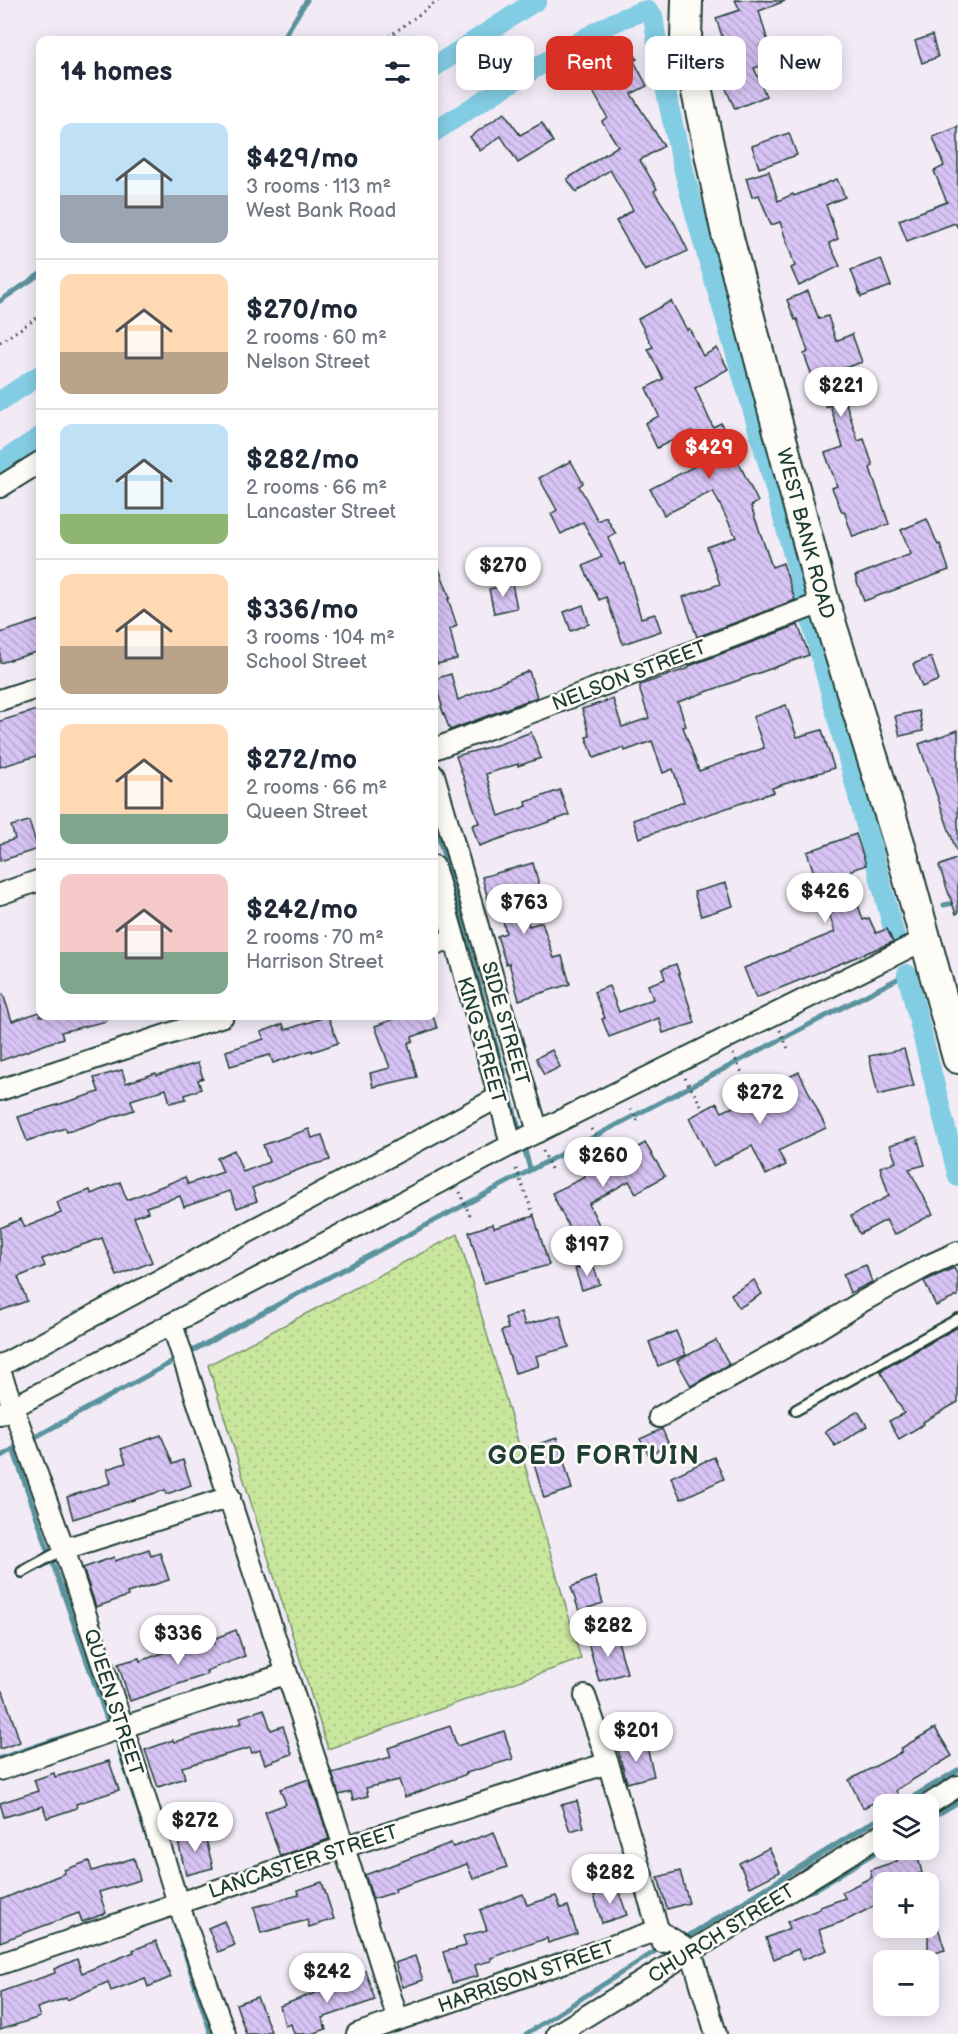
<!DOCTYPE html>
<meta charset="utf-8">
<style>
body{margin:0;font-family:"Balsamiq Sans",sans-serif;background:#f6f6f7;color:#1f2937;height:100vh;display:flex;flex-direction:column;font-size:22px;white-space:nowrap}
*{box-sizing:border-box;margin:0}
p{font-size:20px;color:#747a83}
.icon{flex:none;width:33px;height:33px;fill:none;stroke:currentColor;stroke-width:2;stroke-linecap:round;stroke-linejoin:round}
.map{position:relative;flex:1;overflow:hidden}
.details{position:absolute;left:36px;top:36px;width:402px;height:984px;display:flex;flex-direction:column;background:#fff;border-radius:12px;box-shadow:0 3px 15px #0003}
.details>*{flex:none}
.hud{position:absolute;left:456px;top:36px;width:411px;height:54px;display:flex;gap:12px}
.fabs{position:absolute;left:873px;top:1794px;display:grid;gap:12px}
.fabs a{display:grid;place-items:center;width:66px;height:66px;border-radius:12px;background:#fff;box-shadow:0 3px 15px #0003;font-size:30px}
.price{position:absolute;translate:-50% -51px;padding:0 14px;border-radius:21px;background:#fff;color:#222;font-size:20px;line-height:39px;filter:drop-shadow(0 2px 3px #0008)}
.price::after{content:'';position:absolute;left:50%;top:36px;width:18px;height:14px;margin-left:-9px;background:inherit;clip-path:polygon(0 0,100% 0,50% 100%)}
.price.on{background:#d93025;color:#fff}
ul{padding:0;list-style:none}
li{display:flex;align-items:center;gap:18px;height:150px;padding:0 24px}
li+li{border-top:2px solid #e0e1e3}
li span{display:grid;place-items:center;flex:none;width:168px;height:120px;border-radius:12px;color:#555}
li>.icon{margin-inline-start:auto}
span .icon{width:72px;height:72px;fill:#fffc;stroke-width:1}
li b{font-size:26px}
h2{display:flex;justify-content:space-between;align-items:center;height:72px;padding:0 24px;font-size:26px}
.tag{padding:0 21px;border-radius:12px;background:#fff;box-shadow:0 3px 15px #0003;font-size:21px;line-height:54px}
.tag.on{background:#d93025;color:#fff}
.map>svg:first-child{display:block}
.park{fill:url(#park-dots);stroke:#749268;stroke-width:1.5}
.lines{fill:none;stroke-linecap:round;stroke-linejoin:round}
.stream{stroke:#5a939d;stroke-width:5}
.canal{stroke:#82cde3;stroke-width:20}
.building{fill:url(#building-back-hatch);stroke:#1f3d34;stroke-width:1.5}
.service-casing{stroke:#1f3d34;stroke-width:14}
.minor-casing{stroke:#1f3d34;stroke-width:24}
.primary-casing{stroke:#1f3d34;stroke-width:34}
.path{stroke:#1f3d34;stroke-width:3;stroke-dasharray:1.5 4.5;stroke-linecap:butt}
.service{stroke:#fdfcf7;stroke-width:9}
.minor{stroke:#fdfcf7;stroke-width:20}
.primary{stroke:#fdfcf7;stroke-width:30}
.labels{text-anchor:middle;stroke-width:5;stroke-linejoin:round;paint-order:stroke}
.street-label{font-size:20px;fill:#1f3d34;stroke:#fdfcf7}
.district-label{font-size:26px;font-weight:bold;letter-spacing:1.5px;fill:#1f3d34;stroke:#fdfcf7}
</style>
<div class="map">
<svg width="958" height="2034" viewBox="0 0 958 2034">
<defs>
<pattern id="park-dots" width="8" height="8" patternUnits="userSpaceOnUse" patternTransform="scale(1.5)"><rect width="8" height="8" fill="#c9e69d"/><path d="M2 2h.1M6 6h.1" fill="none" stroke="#acc688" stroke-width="1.8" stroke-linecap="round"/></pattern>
<pattern id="building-back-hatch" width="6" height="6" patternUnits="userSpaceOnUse" patternTransform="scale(1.5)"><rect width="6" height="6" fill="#d7c3f4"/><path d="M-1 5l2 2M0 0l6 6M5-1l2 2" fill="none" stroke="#b8a8d2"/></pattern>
</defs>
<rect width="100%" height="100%" fill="#f2ebf6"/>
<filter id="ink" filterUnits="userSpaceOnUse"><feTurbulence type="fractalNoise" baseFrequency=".0167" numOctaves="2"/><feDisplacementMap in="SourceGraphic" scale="12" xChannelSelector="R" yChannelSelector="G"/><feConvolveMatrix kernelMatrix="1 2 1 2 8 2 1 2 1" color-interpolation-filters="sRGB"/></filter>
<g filter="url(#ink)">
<path class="park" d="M 458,1234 L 581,1659 L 328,1749 L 208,1365 Z"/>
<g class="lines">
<g class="stream">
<path d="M 282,40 L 307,0"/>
<path d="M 0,301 L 40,274"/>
<path d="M 434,820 L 530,1169"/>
<path d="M 944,905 L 958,902"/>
<path d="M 30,1440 C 320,1279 613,1126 907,974"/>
<path d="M 0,1457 L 22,1444"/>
<path d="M 118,1746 L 152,1852"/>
<path d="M 0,1758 L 108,1722 L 13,1449"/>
<path d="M 901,1804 L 958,1770"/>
<path d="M 928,1820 L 958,1802"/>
<path d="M 799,1895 L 814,1890 L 884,1847"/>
<path d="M 174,1920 L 211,2034"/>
<path d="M 680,1935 L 685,1938 L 884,1815"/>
<path d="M 526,2034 L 654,1952"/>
</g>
<g class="canal">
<path d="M 434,67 L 537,0"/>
<path d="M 434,132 C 474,106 514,80 556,56 C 585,38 614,19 647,10 L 653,16 C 673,160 721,300 761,439 C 808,605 852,773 896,940"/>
<path d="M 0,401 L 40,375"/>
<path d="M 0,463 L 40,437"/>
<path d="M 907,974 L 958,1177"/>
</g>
</g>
<g class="building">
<path d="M 735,0 L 785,1 L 759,11 L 768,42 L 760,45 L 767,64 L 754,68 L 766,96 L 735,109 L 722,80 L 720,81 L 713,60 L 728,54 L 716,18 L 740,10 Z"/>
<path d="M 932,35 L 938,57 L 922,63 L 915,41 Z"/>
<path d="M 626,36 L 637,59 L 634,61 L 647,86 L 631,94 L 664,146 L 640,160 L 657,189 L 654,191 L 675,224 L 688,251 L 645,271 L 616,221 L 633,210 L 610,170 L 576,192 L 567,179 L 618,146 L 602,121 L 607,117 L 589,84 L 580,89 L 567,67 L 586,55 Z"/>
<path d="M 504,113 L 520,135 L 542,123 L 553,142 L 518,163 L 501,136 L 480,151 L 470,137 Z"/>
<path d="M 958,127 L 958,228 L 955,223 L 907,241 L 899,220 L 947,202 L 934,171 L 944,166 L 933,137 Z"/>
<path d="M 789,133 L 797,155 L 759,168 L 752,146 Z"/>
<path d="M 769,171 L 778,201 L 793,194 L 794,196 L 837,179 L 845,197 L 826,205 L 838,239 L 829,243 L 840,266 L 799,286 L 791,268 L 795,266 L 780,222 L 771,225 L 759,195 L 752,197 L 746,178 Z"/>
<path d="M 881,259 L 891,286 L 861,297 L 851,270 Z"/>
<path d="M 808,291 L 819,319 L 828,316 L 836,341 L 852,334 L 862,362 L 842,369 L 852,398 L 845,400 L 858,441 L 864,439 L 873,466 L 870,468 L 889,524 L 853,537 L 844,511 L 842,512 L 832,488 L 837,486 L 825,453 L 843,447 L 830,405 L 826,407 L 817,380 L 814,381 L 804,354 L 808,352 L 797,319 L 795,320 L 787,300 Z"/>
<path d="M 671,301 L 687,330 L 689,328 L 703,356 L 717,348 L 728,369 L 695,388 L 713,427 L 721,423 L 729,443 L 758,502 L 751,506 L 772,567 L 783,563 L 795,600 L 697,637 L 683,597 L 720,584 L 707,547 L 736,537 L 713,491 L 664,515 L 650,489 L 705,461 L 692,431 L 657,448 L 645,423 L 659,416 L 646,388 L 663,379 L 648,349 L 653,347 L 638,319 Z"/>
<path d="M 571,461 L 583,483 L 579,486 L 598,521 L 606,517 L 616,534 L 608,538 L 620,565 L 625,563 L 641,618 L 655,614 L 661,631 L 623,644 L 606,597 L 599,600 L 583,566 L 602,557 L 583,522 L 561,534 L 551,514 L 557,510 L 539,478 Z"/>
<path d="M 927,519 L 938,545 L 940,544 L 949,570 L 864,601 L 855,576 L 911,554 L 901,530 Z"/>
<path d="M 435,558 L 450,598 L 448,599 L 457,626 L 450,629 L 457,659 L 437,664 L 434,649 L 434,559 Z"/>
<path d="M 512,584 L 517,608 L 494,613 L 489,589 Z"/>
<path d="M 583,605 L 589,624 L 571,631 L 564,612 Z"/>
<path d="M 40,620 L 40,651 L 0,663 L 0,633 Z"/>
<path d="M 798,625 L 809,655 L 678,702 L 686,726 L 683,727 L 699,771 L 764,748 L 753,717 L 786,705 L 797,737 L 822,730 L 834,768 L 772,788 L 774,792 L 639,838 L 633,820 L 684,802 L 673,769 L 663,773 L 652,741 L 625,751 L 624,747 L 594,758 L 586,737 L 590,736 L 582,709 L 613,699 L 622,727 L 649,718 L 640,691 L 640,685 L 689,668 L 689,666 Z"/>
<path d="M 931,657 L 939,680 L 922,687 L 913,664 Z"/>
<path d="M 529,671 L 537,697 L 450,730 L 441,707 L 442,706 L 434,679 L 451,674 L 458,700 Z"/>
<path d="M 40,709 L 40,755 L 0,767 L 0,721 Z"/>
<path d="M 919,711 L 923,731 L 900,736 L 895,716 Z"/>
<path d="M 958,730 L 958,850 L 956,850 L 919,744 Z"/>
<path d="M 531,732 L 541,758 L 518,766 L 518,764 L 486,774 L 499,816 L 527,806 L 526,802 L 560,790 L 569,815 L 479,846 L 472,825 L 479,823 L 456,756 L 500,744 Z"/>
<path d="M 29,821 L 38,849 L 0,861 L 0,844 L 15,839 L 11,826 Z"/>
<path d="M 856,834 L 866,865 L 851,870 L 857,888 L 853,889 L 863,920 L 869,918 L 876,933 L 887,929 L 893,942 L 756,998 L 744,968 L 835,932 L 819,882 L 817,882 L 807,852 Z"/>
<path d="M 958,858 L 958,913 L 956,914 L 939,866 Z"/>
<path d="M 533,863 L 540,888 L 521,894 L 529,926 L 542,922 L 554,958 L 562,956 L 570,984 L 519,1000 L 509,963 L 506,964 L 497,936 L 506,933 L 498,900 L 489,903 L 482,877 Z"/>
<path d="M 726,883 L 733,906 L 701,916 L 694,892 Z"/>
<path d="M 676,964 L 695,1023 L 663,1033 L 659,1018 L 609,1037 L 602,1019 L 605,1018 L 594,992 L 609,986 L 619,1012 L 653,999 L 648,985 L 665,979 L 662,969 Z"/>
<path d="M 3,994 L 12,1021 L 40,1012 L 40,1016 L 106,1016 L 107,1021 L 61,1032 L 63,1038 L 0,1061 L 0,995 Z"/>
<path d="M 328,1016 L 338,1043 L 312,1052 L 312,1050 L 273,1063 L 270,1055 L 230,1066 L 226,1051 L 264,1039 L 261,1032 L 283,1024 L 285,1030 Z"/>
<path d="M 403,1016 L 433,1016 L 437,1028 L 412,1037 L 413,1041 L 408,1043 L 417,1077 L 373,1087 L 370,1073 L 390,1068 L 375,1026 Z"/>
<path d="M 904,1049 L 914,1086 L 878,1095 L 869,1056 Z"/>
<path d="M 552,1050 L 560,1067 L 544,1075 L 536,1058 Z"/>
<path d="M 198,1063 L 203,1078 L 198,1080 L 201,1089 L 185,1095 L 186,1099 L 170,1103 L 166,1089 L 131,1100 L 134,1110 L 67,1132 L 65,1128 L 27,1141 L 18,1117 L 99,1092 L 94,1078 L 122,1070 L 126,1083 L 156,1073 L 157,1075 Z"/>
<path d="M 799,1072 L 826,1128 L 778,1151 L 786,1165 L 766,1175 L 752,1146 L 713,1166 L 689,1118 L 717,1103 L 722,1112 L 746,1101 L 750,1109 L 779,1095 L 774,1084 Z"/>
<path d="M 309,1129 L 312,1138 L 322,1135 L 330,1160 L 308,1166 L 252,1188 L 257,1201 L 237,1208 L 230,1191 L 184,1207 L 180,1196 L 146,1207 L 148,1212 L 134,1217 L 152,1262 L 117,1276 L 102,1238 L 42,1259 L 45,1266 L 18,1277 L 27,1301 L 0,1311 L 0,1228 L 21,1219 L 25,1227 L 61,1213 L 57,1202 L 90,1190 L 91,1194 L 120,1182 L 127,1200 L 185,1177 L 188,1184 L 223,1172 L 217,1158 L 234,1150 L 243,1172 L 269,1162 L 263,1145 Z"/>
<path d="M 917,1137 L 925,1165 L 909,1169 L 933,1214 L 894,1235 L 886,1220 L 860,1234 L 851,1216 L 889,1196 L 880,1167 L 896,1162 L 890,1145 Z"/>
<path d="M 645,1143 L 665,1176 L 636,1193 L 629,1181 L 589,1204 L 604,1235 L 579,1248 L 552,1193 L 585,1177 L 577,1153 L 595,1145 L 603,1164 L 612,1160 L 613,1162 Z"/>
<path d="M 534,1216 L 549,1265 L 484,1283 L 469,1232 L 493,1224 L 494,1228 Z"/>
<path d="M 592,1263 L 600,1284 L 582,1290 L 575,1269 Z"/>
<path d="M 866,1265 L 872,1282 L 850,1293 L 843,1274 Z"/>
<path d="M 954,1268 L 958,1276 L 958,1296 L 936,1306 L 924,1281 Z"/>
<path d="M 754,1280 L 762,1294 L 739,1308 L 731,1294 Z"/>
<path d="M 521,1312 L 525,1325 L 560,1315 L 569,1347 L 536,1356 L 539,1366 L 515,1373 L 501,1331 L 508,1329 L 505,1318 Z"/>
<path d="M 958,1327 L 958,1402 L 923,1422 L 924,1424 L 899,1439 L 889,1421 L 904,1413 L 880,1371 Z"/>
<path d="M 676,1331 L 686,1355 L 658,1366 L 649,1342 Z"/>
<path d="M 716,1340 L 729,1364 L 691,1386 L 677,1361 Z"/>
<path d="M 858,1411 L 867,1426 L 835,1446 L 825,1431 Z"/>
<path d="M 662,1429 L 669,1445 L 649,1455 L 640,1439 Z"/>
<path d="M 161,1435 L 173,1464 L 183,1460 L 191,1485 L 167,1494 L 165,1490 L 73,1519 L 67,1497 L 111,1483 L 107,1469 L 126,1463 L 121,1449 Z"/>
<path d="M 557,1438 L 572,1489 L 544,1498 L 529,1447 Z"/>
<path d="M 714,1457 L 724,1479 L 681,1499 L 671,1477 Z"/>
<path d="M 149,1549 L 151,1556 L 160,1553 L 169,1580 L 127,1593 L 128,1596 L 96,1607 L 83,1568 L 114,1557 L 115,1561 Z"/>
<path d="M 595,1577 L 603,1603 L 579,1611 L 571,1587 Z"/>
<path d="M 236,1630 L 245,1656 L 206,1671 L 208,1674 L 130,1701 L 118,1664 L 139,1658 L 140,1661 L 180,1647 L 182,1654 L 215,1643 L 213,1639 Z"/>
<path d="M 616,1634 L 627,1673 L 599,1681 L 588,1642 Z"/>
<path d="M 3,1691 L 20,1742 L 0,1749 L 0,1692 Z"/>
<path d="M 264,1709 L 271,1730 L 283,1726 L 292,1754 L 265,1764 L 260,1750 L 252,1753 L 250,1748 L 182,1767 L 185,1778 L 158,1787 L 145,1750 L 173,1740 L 174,1742 L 242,1723 L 240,1717 Z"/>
<path d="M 450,1726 L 457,1746 L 504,1731 L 513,1759 L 466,1773 L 467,1774 L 405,1797 L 399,1780 L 366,1788 L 368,1796 L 353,1800 L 351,1792 L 339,1795 L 332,1773 L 391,1757 L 388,1748 Z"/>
<path d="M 935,1728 L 952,1756 L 896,1790 L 899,1798 L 878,1808 L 875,1802 L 863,1808 L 849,1780 L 902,1752 L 900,1749 Z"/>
<path d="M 646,1743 L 654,1776 L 627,1783 L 618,1750 Z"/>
<path d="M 109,1761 L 119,1790 L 76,1804 L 77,1808 L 47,1818 L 43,1806 L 4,1817 L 0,1803 L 38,1791 L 34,1780 L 54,1773 L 55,1777 Z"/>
<path d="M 309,1779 L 329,1839 L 280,1856 L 265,1812 L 286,1804 L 280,1789 Z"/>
<path d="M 577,1801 L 584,1827 L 570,1831 L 561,1805 Z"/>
<path d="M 204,1831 L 213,1868 L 186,1875 L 177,1837 Z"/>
<path d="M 494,1832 L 507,1867 L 473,1879 L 467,1864 L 395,1889 L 396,1892 L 373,1899 L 365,1875 L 451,1843 L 453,1847 Z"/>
<path d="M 769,1848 L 780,1872 L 750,1887 L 739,1863 Z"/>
<path d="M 910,1850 L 916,1850 L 922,1873 L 895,1880 L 896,1882 L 884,1882 L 884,1901 L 847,1920 L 819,1930 L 827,1950 L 802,1960 L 798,1949 L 774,1959 L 766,1938 L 790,1928 L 787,1922 L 820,1909 L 820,1907 L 845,1898 L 842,1892 L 872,1877 L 870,1870 L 897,1861 L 895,1853 Z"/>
<path d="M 134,1858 L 140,1880 L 99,1892 L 106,1913 L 82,1922 L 79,1913 L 0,1942 L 0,1900 L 65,1873 L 64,1870 L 89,1861 L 92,1871 Z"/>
<path d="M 680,1871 L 689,1903 L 667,1909 L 658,1877 Z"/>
<path d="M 322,1882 L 334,1919 L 309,1927 L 307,1920 L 261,1933 L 254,1907 L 299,1895 L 298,1890 Z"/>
<path d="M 617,1886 L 627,1915 L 602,1923 L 594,1895 Z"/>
<path d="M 523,1894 L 527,1905 L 556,1896 L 561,1908 L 568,1906 L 577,1934 L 548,1943 L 547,1938 L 491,1958 L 491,1961 L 475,1965 L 478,1976 L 452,1983 L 443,1952 L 466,1946 L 463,1936 L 487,1930 L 480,1910 Z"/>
<path d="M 932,1909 L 945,1950 L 928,1955 L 928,1910 Z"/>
<path d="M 224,1921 L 235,1945 L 218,1952 L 208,1928 Z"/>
<path d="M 156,1941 L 171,1977 L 148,1987 L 145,1978 L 111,1991 L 108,1982 L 67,2000 L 66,1998 L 37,2008 L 40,2017 L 0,2030 L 0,1992 L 55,1973 L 54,1969 L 77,1959 L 82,1973 L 134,1952 L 133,1950 Z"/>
<path d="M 415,1956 L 423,1980 L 403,1987 L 395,1963 Z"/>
<path d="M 365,1970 L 375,2000 L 322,2018 L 326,2029 L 312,2034 L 294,2034 L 291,2024 L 285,2026 L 280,2006 L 336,1985 L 335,1980 Z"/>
<path d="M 257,1997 L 271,2031 L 261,2034 L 246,2034 L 236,2004 Z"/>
</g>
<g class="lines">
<defs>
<g id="service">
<path d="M 796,1410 L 958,1319"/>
<path d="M 22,1572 L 64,1549"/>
</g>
<g id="minor">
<path d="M 0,487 L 40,462"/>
<path d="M 0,700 L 40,687"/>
<path d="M 434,749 L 824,602"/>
<path d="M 434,775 L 538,1132"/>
<path d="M 434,866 L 499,1097 L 511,1145"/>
<path d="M 0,894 L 40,880"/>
<path d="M 434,945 L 454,939"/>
<path d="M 0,1090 L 223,1016"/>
<path d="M 172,1324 L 344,1847 L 398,2020"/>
<path d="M 0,1366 L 499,1097"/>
<path d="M 0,1371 L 64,1549 L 123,1727 L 178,1903 L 225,2034"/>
<path d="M 0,1414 L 511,1145 L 926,939"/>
<path d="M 659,1417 L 813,1332 L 863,1301 L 927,1266 L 958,1252"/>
<path d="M 64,1549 L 230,1497"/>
<path d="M 585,1696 L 608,1763 L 662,1942"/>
<path d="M 0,1770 L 123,1727 L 285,1674"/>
<path d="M 928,1805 L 958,1786"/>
<path d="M 691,1951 L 716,2034"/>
<path d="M 0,1964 L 344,1847 L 608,1763"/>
<path d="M 357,2034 L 658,1930 L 691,1951"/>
<path d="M 557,2034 L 884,1833"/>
</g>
<g id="primary">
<path id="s1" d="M 687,0 L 686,39 L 726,230 L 824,602 L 899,843 L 958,1058"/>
</g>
</defs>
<use href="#service" class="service-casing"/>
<use href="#minor" class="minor-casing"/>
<use href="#primary" class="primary-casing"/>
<g class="path">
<path d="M 384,40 L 439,0"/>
<path d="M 0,342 L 40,316"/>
<path d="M 780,1030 L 789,1051"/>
<path d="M 733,1054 L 743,1075"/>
<path d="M 685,1078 L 701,1105"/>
<path d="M 631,1109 L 639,1123"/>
<path d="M 591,1129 L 599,1143"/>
<path d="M 543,1151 L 552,1171"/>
<path d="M 516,1169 L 534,1216"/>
<path d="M 460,1192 L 470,1216"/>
</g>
<use href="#service" class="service"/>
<use href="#minor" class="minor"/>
<use href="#primary" class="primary"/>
</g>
</g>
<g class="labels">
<g class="street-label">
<text dy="7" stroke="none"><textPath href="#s1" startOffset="548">WEST BANK ROAD</textPath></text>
<text transform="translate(629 675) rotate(-21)" y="7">NELSON STREET</text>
<text transform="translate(506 1023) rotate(74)" y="7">SIDE STREET</text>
<text transform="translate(482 1040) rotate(74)" y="7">KING STREET</text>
<text transform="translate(114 1702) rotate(72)" y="7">QUEEN STREET</text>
<text transform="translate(303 1861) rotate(-18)" y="7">LANCASTER STREET</text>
<text transform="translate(721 1933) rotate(-32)" y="7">CHURCH STREET</text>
<text transform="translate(526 1976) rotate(-19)" y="7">HARRISON STREET</text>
</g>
<g class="district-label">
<text x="594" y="1464">GOED FORTUIN</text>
</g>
</g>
</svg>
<div class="fabs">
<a><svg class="icon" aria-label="layers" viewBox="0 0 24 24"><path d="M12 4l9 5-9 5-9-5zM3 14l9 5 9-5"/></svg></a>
<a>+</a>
<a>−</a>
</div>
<b class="price" style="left:841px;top:418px">$221</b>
<b class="price on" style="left:709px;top:480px">$429</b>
<b class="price" style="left:503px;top:598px">$270</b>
<b class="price" style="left:825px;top:924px">$426</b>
<b class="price" style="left:524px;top:935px">$763</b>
<b class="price" style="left:760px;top:1125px">$272</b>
<b class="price" style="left:603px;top:1188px">$260</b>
<b class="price" style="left:587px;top:1277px">$197</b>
<b class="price" style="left:608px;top:1658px">$282</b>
<b class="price" style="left:178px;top:1666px">$336</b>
<b class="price" style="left:636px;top:1763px">$201</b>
<b class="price" style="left:195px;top:1853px">$272</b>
<b class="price" style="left:610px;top:1905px">$282</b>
<b class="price" style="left:327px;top:2004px">$242</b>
<div class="hud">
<a class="tag">Buy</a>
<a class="tag on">Rent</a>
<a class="tag">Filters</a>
<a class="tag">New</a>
</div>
<section class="details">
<h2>14 homes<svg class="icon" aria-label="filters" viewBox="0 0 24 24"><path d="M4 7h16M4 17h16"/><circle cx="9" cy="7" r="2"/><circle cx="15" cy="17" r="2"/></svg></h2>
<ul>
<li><span style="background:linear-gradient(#bfe0f5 60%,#9aa5b1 0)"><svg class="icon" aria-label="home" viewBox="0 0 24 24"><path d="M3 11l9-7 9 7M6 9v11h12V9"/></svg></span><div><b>$429/mo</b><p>3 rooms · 113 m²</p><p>West Bank Road</p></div></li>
<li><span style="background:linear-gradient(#ffd9b3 65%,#b9a48a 0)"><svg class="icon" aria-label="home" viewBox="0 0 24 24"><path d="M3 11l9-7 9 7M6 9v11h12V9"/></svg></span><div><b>$270/mo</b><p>2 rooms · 60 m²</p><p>Nelson Street</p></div></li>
<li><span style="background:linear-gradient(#bfe0f5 75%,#8fb573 0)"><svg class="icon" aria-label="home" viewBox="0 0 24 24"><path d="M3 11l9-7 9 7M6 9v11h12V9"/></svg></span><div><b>$282/mo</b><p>2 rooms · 66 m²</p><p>Lancaster Street</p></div></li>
<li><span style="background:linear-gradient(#ffd9b3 60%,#b9a48a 0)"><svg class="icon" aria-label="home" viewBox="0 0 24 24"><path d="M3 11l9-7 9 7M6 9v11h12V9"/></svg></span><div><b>$336/mo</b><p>3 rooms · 104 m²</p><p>School Street</p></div></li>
<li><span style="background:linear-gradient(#ffd9b3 75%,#7fa58c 0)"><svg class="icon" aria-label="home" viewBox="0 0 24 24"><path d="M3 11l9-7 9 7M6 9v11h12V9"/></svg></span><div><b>$272/mo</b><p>2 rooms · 66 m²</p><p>Queen Street</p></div></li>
<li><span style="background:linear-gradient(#f6c9c9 65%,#7fa58c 0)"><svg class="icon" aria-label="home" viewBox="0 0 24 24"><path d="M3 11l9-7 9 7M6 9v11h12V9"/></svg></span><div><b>$242/mo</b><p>2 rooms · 70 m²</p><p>Harrison Street</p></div></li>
</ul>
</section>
</div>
